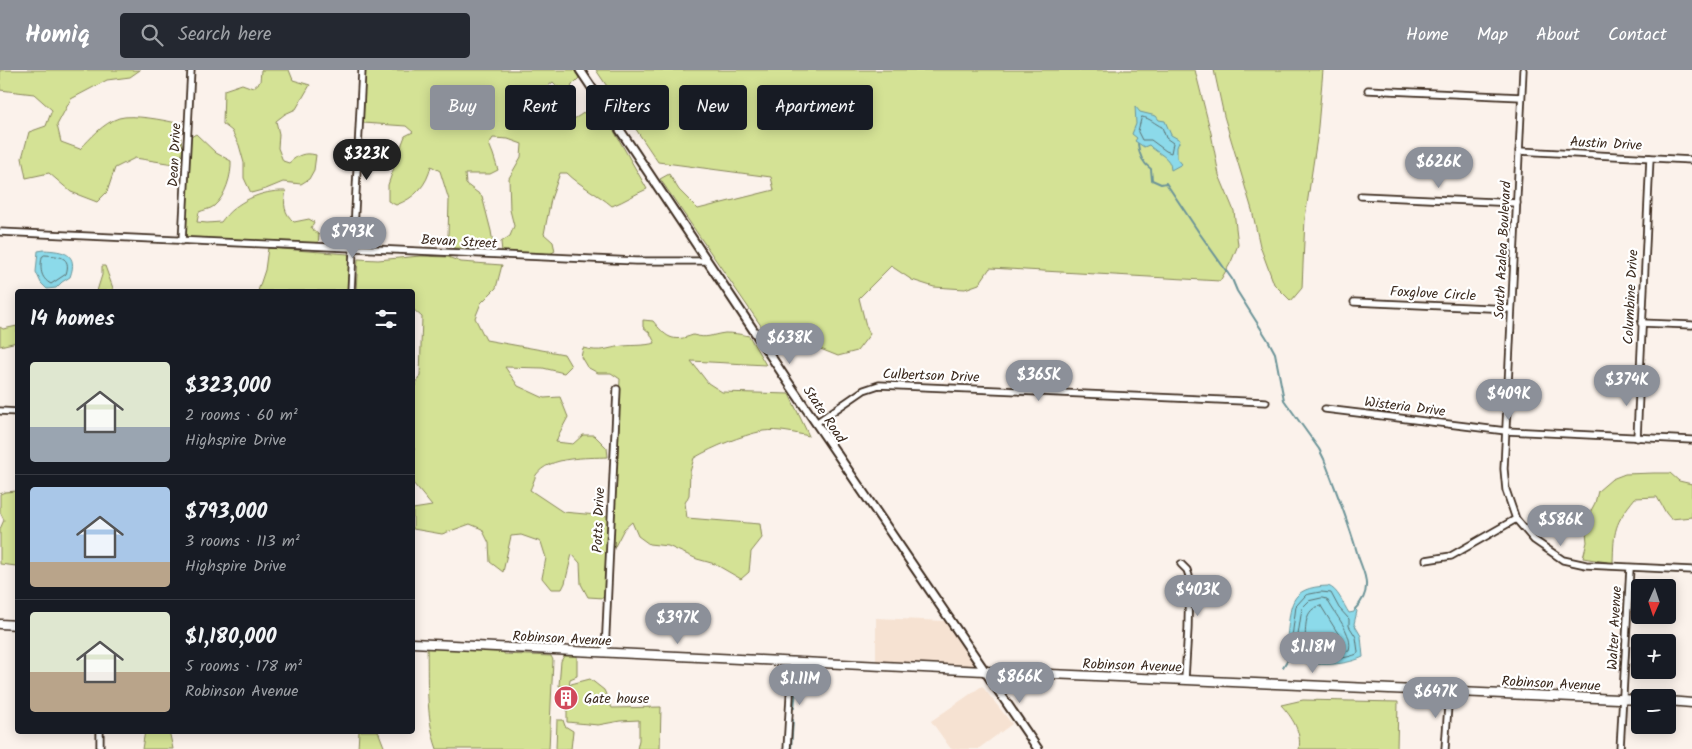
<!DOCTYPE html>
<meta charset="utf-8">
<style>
body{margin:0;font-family:Kalam,sans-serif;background:#242831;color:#f1f3f6;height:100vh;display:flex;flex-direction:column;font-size:19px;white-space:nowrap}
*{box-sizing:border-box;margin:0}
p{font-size:16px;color:#9ea1a6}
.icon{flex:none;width:28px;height:28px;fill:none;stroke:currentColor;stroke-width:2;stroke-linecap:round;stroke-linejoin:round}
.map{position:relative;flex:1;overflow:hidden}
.side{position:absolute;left:15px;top:219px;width:400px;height:445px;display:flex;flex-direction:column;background:#171b24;border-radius:5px;box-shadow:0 2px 12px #0003}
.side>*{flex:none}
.guide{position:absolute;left:430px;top:15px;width:475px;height:45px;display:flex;gap:10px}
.needle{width:32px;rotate:183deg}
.buttons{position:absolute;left:1631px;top:509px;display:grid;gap:10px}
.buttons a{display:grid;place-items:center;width:45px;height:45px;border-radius:5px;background:#171b24;box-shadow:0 2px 12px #0003;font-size:25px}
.price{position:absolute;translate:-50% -42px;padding:0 11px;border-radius:18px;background:#8c9099;color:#fff;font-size:16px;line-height:32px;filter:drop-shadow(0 1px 2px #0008)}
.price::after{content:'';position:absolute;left:50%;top:30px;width:15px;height:11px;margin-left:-8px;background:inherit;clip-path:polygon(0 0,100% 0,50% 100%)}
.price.active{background:#222;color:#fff}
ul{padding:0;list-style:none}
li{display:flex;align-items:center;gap:15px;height:125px;padding:0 15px}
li+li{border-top:1px solid #363941}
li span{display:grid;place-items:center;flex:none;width:140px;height:100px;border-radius:5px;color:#555}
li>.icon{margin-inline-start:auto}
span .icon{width:60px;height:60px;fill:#fffc;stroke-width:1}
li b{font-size:21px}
h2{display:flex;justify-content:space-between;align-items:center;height:60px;padding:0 15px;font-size:21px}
.chip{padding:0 18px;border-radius:5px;background:#171b24;box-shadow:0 2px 12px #0003;font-size:18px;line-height:45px}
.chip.active{background:#8c9099;color:#fff}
header{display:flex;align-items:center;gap:30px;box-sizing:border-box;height:70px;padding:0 25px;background:#8c9099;color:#fff}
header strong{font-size:24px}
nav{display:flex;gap:28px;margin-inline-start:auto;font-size:18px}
.search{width:350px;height:45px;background:#242831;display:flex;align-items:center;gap:12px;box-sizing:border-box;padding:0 18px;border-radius:5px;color:#9ea1a6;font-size:19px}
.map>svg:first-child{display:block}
.built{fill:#f6e2d2}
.green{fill:#d4e295;stroke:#88865a}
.water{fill:#8cdaea;stroke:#6c9498}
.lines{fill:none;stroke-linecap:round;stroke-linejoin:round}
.shore{stroke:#5b7070;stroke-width:1}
.stream{stroke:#6c9498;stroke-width:2}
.minor-casing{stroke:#3b2a1e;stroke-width:9}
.tertiary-casing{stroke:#3b2a1e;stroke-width:11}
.secondary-casing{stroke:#3b2a1e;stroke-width:11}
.minor{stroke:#fff;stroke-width:5.5}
.tertiary{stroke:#fff;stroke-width:7}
.secondary{stroke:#fff;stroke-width:8}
.labels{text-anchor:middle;stroke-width:4.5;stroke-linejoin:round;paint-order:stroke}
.street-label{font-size:14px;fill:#3b2a1e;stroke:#fff}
.poi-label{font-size:14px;fill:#3b2a1e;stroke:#fff;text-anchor:start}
</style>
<header>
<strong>Homiq</strong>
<div class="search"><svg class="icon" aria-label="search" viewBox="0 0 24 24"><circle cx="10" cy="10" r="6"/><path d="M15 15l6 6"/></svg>Search here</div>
<nav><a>Home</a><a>Map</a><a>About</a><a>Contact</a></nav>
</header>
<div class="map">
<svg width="1692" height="679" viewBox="0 0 1692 679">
<rect width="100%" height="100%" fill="#fbf2eb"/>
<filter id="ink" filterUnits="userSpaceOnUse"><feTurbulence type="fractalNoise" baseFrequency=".02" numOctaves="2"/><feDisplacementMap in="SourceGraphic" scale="10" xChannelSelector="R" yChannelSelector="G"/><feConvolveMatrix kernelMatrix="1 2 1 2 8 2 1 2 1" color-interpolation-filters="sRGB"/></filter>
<g filter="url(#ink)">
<g class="built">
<path d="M 876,548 L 946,551 L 980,598 L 876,593 Z"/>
<path d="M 982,616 L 1012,654 L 978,679 L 951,679 L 931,651 Z"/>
</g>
<g class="green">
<path d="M 0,0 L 140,0 L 130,7 L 107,10 L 71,29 L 57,55 L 61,72 L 80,79 C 91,68 103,53 119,48 C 133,44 163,50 177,53 L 183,78 L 180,95 L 135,88 L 115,98 L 107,122 L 97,132 L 71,122 L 49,103 L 26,108 L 22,88 L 29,62 L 46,56 L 52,40 L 34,24 L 0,20 Z"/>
<path d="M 261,0 L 289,0 L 293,10 L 310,15 L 296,39 L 285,44 L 276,51 L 279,64 L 278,78 L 283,91 L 289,93 C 298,85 304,82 316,85 L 314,100 L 309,109 L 301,114 L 283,112 L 266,119 L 251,123 L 244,108 L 244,93 L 239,75 L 232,61 L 223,54 L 224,20 L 242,14 L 253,18 L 260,12 Z"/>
<path d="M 365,0 L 574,0 L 579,8 L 572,15 L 570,22 L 563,22 L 553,12 L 541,22 L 532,36 L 537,49 C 567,56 576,51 597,31 L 647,119 C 635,124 625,131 612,136 C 598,124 580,116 567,103 L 560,103 L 551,129 L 544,164 L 553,172 L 555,181 L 550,184 L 502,182 L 501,172 L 510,166 L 514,156 L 510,140 L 509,108 L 521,87 L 522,74 L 508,69 L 493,68 L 489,74 L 493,84 L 498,100 L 490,104 L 465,104 L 466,114 L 482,126 L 491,161 L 494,179 L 453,178 L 448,166 L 449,130 L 440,101 L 431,96 C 427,115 415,128 396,135 L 388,131 L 388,115 L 402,74 L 405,66 L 413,62 L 406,56 L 363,53 Z"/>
<path d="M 596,0 L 1195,0 L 1211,63 L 1219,105 L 1234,141 L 1238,175 L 1231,192 L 1220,211 L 990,198 L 979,214 L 965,219 L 934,217 L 912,210 L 891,196 L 859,228 L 866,256 L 870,264 L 857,281 L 838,286 L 798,270 L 777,279 L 660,109 L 669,104 L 679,120 L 698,139 L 774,120 L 771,107 L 658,92 Z"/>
<path d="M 1214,0 L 1323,0 L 1317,68 L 1305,148 L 1302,218 L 1291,231 L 1274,214 L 1260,176 L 1252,140 L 1224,46 Z"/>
<path d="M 196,64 L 216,83 L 231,91 C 232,105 225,127 214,136 C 211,139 203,140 199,142 L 197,152 L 207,153 L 221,152 C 235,132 261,120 286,121 C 283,135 284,143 294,152 L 309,149 L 314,152 L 311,158 L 319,165 L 318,174 L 187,169 L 185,166 L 189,74 L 191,67 Z"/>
<path d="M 268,178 L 348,184 L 350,187 L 348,221 L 258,221 L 265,200 Z"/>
<path d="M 420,186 L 448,187 L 461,192 L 502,195 L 496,218 L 481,233 L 475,248 L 486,270 L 564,284 L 571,296 L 564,303 L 543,298 L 505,297 L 518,316 L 544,328 L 560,327 L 568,347 L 559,364 L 556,372 L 573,374 L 583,365 L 594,365 L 607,378 L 608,387 C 587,388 549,386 536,405 C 534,410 532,416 530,420 L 563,442 L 608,446 L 604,528 L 588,527 L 581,514 L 580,493 L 572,484 L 565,513 L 562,519 L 551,519 L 542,508 L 546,488 L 541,472 L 521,465 L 511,466 L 503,502 L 490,492 L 489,473 L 482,459 L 470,454 L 442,464 L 413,459 L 413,439 L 432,436 L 413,413 L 413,380 L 415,379 L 412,378 L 413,321 L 420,305 L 422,247 L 413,239 L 412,221 L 356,221 L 358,189 L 378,190 Z"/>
<path d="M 102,196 L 105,196 L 114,221 L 97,221 L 102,205 Z"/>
<path d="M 643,250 L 653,251 C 666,267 672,273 693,265 C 708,269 710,265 725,263 C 733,263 740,264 749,266 L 766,295 L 691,291 L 708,313 L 722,322 L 789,324 L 809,366 C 794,363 778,359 763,361 C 740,366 715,376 694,388 L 690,402 L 689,425 L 685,433 L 687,448 L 760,454 L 762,468 L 751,482 L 749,502 L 741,509 L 715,494 L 697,489 L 668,476 L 649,474 L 638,466 L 632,452 L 624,459 L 612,482 L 620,309 L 611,303 L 598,303 L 587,297 L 581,287 L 583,278 C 602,283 606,278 623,276 C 634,275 644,276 655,273 L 650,263 L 643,257 Z"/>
<path d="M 17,256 L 17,272 L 0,276 L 0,257 L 3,259 Z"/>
<path d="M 1654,403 L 1670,403 L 1679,411 L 1692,414 L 1692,447 L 1671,449 L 1666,443 L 1657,427 L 1635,428 C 1614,454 1614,460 1613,493 L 1583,488 L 1587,472 L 1585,452 L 1595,433 L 1598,421 L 1612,409 L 1625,404 Z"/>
<path d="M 17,421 L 18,496 L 16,496 L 0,494 L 0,459 L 4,450 L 0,442 L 0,424 L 5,422 Z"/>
<path d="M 427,573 L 503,577 L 504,584 L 551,586 L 553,590 L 549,679 L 437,679 C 425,646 428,608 427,573 Z"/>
<path d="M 564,586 L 577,586 L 577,606 L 570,609 L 569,617 L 559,616 L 561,591 Z"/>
<path d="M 590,609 L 604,620 L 612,638 L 661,637 L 660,679 L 637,679 L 639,670 L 639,650 L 620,651 L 598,655 L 567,652 L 567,631 L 571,614 Z"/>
<path d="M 1303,630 L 1398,632 L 1397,679 L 1299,679 C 1302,662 1292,647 1281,635 Z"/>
<path d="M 557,650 L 563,650 L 565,656 L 573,661 L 571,679 L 556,679 Z"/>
<path d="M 145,661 L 167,661 L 170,665 L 173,679 L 142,679 Z"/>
<path d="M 359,661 L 378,661 L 385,679 L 358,679 Z"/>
</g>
<g class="water">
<path d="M 1135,36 L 1140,42 L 1156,46 L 1159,50 L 1165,51 L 1171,65 L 1180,70 L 1177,77 L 1177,88 L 1182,94 L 1171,100 C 1171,86 1157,84 1149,75 L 1144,77 L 1135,71 L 1137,68 L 1132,64 L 1136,54 Z"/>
<path d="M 44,180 C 63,181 79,183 70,207 L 62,212 L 56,218 L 47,219 L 41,213 L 36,202 L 38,181 Z"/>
<path d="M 1328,516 C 1338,519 1343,534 1349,543 L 1354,542 L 1355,539 L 1357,541 L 1354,554 L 1361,566 L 1363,587 C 1342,597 1311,596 1288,589 C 1282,582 1285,575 1287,567 C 1291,536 1288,517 1328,516 Z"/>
</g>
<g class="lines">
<g class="shore">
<path d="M 1142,47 C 1150,48 1155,54 1162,57 L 1166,68 L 1173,73 L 1171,83 L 1166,81 L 1151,70 L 1142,70 L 1138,62 Z"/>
<path d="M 45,185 C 58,186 72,186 66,204 L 51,214 C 40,208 40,198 42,187 Z"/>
<path d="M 1321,522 L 1331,523 L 1339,538 L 1349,549 L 1349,556 L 1356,567 L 1358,582 L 1357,584 C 1341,591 1304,592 1290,583 L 1296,536 L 1306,525 Z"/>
<path d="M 1322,528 L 1327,529 C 1334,544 1354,564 1349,581 C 1336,584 1307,585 1296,579 L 1302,538 L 1309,531 Z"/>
<path d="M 1321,536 L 1342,570 L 1341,573 L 1315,576 L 1305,573 C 1306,559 1303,538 1321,536 Z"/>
</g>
<g class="stream">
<path d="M 1138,74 C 1139,85 1142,93 1151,99 L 1152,110 L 1161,114 L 1166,113 L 1200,164 L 1232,209 L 1237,221 L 1268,270 L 1275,283 L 1284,330 L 1319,379 L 1324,389 C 1336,421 1349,453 1358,486 C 1361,496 1367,506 1366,516 C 1366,525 1361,533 1355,539"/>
<path d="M 1283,597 L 1288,589"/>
<path d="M 794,638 L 798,603"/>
<path d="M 791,679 L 793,650"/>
</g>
<defs>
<g id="minor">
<path d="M 1523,0 L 1504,399 L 1506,420 L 1516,449 L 1534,470 L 1563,490 L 1586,495 L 1692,500"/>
<path d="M 1368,20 L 1521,27"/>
<path d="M 1519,81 L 1692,90"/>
<path d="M 1361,126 L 1517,133"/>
<path d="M 0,162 L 636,191 L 707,191"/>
<path d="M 182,171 L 191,0"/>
<path d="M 351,221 L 362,0"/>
<path d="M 1354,232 L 1511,239"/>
<path d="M 1641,253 L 1692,255"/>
<path d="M 1325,339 L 1506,361 L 1692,370"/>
<path d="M 0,341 L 18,342"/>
<path d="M 816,353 L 864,320 L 879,315 L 1266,332"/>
<path d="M 1637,368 L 1650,88"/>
<path d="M 1426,490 L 1451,486 L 1516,449"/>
<path d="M 1181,494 L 1187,500 L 1189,506 L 1188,559 L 1185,609"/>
<path d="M 605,583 L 617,319"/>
<path d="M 100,679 L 100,661"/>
<path d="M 787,679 L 792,591"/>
<path d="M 1445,679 L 1449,621"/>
<path d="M 1620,679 L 1630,498"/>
</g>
<path id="tertiary" d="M 580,0 L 786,309 L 1038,679"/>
<g id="secondary">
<path d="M 0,554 L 18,555"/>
<path d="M 412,573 L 984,601 L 1640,630"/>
<path d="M 1668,631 L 1692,633"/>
</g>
</defs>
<use href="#minor" class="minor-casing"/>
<use href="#tertiary" class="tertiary-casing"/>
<use href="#secondary" class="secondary-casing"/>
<use href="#minor" class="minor"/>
<use href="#tertiary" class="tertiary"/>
<use href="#secondary" class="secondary"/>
</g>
</g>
<defs>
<symbol id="building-disc" viewBox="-11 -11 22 22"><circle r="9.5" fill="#d1495b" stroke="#fff"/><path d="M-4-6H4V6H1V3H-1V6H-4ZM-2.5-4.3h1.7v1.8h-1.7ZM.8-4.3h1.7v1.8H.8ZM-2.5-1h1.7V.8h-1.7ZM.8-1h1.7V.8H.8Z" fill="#fff"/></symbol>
</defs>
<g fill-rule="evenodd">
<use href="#building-disc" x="552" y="614" width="28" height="28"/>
</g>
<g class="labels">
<g class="street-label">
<text transform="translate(1606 73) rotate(3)" y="5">Austin Drive</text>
<text transform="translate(174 85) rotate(-87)" y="5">Dean Drive</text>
<text transform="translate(459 171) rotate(3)" y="5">Bevan Street</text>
<text transform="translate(1502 180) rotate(-87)" y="5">South Azalea Boulevard</text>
<text transform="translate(1433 223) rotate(3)" y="5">Foxglove Circle</text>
<text transform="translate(1630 227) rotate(-87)" y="5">Columbine Drive</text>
<text transform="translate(931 305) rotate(2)" y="5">Culbertson Drive</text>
<text transform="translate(1405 336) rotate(7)" y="5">Wisteria Drive</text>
<text transform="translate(825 344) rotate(56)" y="5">State Road</text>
<text transform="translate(598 450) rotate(-88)" y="5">Potts Drive</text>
<text transform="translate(1614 558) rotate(-87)" y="5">Walter Avenue</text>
<text transform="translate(562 568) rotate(3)" y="5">Robinson Avenue</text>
<text transform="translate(1132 595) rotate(2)" y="5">Robinson Avenue</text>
<text transform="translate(1551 613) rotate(3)" y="5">Robinson Avenue</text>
</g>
<g class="poi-label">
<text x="584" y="633">Gate house</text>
</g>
</g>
</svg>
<div class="buttons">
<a><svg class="needle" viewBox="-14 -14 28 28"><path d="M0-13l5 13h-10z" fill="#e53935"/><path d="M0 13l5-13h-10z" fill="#9ea1a6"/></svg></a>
<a>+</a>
<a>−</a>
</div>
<b class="price active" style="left:367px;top:111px">$323K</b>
<b class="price" style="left:1439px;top:119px">$626K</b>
<b class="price" style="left:353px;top:189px">$793K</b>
<b class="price" style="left:790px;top:295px">$638K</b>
<b class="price" style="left:1039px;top:332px">$365K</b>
<b class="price" style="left:1627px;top:337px">$374K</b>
<b class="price" style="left:1509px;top:351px">$409K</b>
<b class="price" style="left:1561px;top:477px">$586K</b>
<b class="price" style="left:1198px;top:547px">$403K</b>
<b class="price" style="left:678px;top:575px">$397K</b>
<b class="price" style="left:1313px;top:604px">$1.18M</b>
<b class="price" style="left:1020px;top:634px">$866K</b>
<b class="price" style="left:800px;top:636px">$1.11M</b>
<b class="price" style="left:1436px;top:649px">$647K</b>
<div class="guide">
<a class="chip active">Buy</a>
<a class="chip">Rent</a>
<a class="chip">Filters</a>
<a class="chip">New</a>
<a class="chip">Apartment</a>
</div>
<section class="side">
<h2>14 homes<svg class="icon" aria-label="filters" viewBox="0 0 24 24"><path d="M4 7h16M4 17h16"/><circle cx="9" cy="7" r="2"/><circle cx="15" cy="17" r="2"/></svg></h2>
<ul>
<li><span style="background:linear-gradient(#dfe7d0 65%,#9aa5b1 0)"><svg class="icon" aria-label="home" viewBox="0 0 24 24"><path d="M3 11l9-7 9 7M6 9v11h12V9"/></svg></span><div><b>$323,000</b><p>2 rooms · 60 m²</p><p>Highspire Drive</p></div></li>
<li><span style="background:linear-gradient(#a9c7e8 75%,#b9a48a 0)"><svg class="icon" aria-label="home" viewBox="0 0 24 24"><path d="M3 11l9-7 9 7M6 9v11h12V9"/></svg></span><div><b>$793,000</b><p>3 rooms · 113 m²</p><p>Highspire Drive</p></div></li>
<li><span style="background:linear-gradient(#dfe7d0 60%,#b9a48a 0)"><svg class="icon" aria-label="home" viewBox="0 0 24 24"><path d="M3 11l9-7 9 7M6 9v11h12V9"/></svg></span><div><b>$1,180,000</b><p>5 rooms · 178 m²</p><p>Robinson Avenue</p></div></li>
</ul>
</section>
</div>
